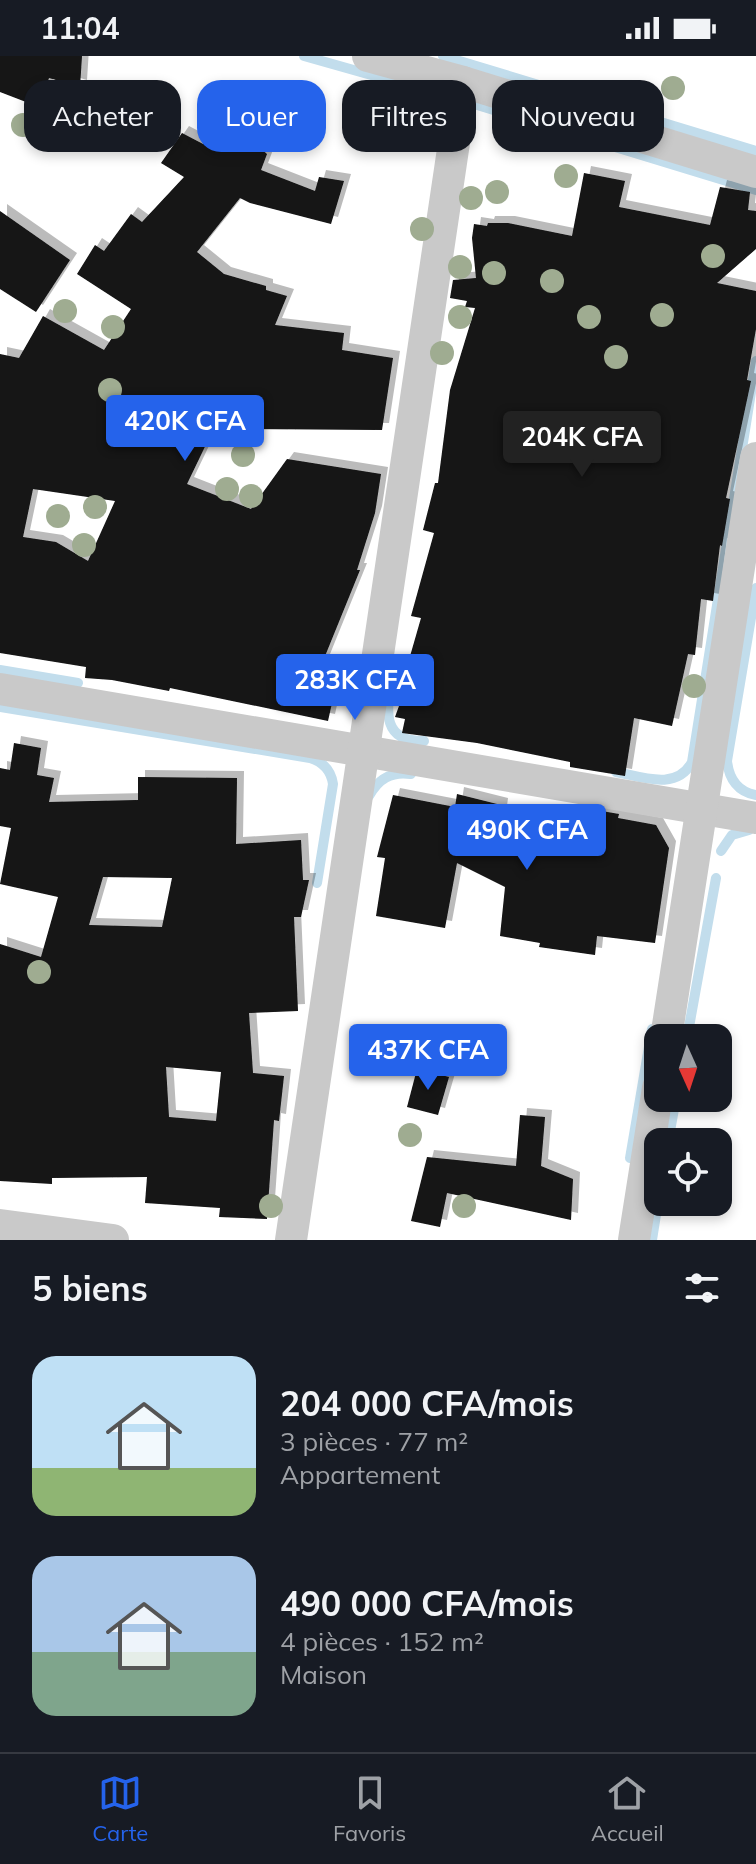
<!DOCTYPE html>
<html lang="fr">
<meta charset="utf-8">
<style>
body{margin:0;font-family:Mulish,sans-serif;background:#20242c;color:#f1f3f6;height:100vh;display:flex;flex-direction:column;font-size:30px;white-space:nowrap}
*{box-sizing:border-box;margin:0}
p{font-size:26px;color:#9ea1a6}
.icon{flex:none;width:44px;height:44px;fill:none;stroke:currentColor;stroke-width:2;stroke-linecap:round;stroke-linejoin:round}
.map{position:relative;height:1184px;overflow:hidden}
.side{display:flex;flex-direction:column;background:#171b24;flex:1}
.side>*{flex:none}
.hud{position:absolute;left:24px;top:24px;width:708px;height:72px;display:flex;gap:16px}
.needle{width:52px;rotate:177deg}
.controls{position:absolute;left:644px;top:968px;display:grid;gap:16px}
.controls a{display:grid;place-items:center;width:88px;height:88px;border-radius:16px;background:#171b24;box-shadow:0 4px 12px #0003;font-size:40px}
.price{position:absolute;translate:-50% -68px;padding:0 18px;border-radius:8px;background:#2563eb;color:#fff;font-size:26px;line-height:52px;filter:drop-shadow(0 2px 4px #0008)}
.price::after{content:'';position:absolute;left:50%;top:48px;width:24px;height:18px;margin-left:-12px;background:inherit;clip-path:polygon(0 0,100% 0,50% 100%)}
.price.current{background:#222;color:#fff}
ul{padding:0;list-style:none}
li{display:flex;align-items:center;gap:24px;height:200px;padding:0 32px}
li span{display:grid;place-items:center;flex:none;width:224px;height:160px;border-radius:24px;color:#555}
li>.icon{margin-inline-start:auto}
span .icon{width:96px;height:96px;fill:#fffc;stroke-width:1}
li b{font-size:34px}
h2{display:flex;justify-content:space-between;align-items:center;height:96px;padding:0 32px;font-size:34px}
.pill{padding:0 28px;border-radius:24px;background:#171b24;box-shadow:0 4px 12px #0003;font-size:28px;line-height:72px}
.pill.current{background:#2563eb;color:#fff}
.status{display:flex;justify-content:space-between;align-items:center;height:56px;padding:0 40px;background:#171b24;direction:ltr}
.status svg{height:22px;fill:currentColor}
.tabs{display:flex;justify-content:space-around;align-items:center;height:112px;border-top:2px solid #363941;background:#171b24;font-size:22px;color:#9ea1a6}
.tabs a{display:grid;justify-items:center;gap:4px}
.tabs .current{color:#2563eb}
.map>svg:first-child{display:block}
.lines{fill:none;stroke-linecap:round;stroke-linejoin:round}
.stream{stroke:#c2ddec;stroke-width:10}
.building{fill:#131313;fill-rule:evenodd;filter:url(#shadow)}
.minor{stroke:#c9c9c9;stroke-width:32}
.tree{fill:#9fac91}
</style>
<div class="status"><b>11:04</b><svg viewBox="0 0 49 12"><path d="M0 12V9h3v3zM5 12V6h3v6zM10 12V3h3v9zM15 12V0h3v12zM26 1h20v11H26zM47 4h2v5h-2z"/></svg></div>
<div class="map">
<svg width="756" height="1184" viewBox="0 0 756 1184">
<defs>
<filter id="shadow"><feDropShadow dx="7" dy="-7" stdDeviation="0" flood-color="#0004"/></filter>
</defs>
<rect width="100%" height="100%" fill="#fff"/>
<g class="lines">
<g class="stream">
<path d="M 304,0 L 456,43"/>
<path d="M 443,0 L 756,95"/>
<path d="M 474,48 L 756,134"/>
<path d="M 756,532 L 727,705 C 729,723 738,736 756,739"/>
<path d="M 0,614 L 78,627"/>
<path d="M 391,625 C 387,654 381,686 424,685"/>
<path d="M 0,651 L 310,702 C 323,706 331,714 333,728 L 317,827"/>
<path d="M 616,716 C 642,721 677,735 692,706 L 756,305"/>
<path d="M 369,740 C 378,723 391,715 411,718"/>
<path d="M 721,795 L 732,779 L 749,774"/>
<path d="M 687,982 L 716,822"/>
<path d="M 668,1086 L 676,1042"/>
<path d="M 630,1102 L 652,973"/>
<path d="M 652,1184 L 658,1146"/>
</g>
</g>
<g class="building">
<path d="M 0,0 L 82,0 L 80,31 L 49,22 L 39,51 L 0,36 Z"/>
<path d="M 221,59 L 267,98 L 261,114 L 315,135 L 319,121 L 344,125 L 331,168 L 250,147 L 240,142 L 197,196 L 224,218 L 266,230 L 266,234 L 287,240 L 275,269 L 344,277 L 342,294 L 393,302 L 382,374 L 236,373 L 235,386 L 212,376 L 187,428 L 251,453 L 287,403 L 381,418 L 375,457 L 357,514 L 360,514 L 323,605 L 340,611 L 328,665 L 170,632 L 169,635 L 112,624 L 85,622 L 86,611 L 0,597 L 0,298 L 19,302 L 43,260 L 104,294 L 131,253 L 77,218 L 95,189 L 104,195 L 131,158 L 142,166 L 184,121 L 161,107 L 182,77 L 203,88 ZM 33,433 L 115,445 L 88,505 L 56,486 L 23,481 Z"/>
<path d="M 584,117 L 625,125 L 619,151 L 710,169 L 720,131 L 750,136 L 748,154 L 756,155 L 756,193 L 717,227 L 756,235 L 756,273 L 747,324 L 751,325 L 726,442 L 730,443 L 722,490 L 720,489 L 713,545 L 701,543 L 695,599 L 688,598 L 672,670 L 634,662 L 625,720 L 570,711 L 570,706 L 477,687 L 402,677 L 405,663 L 395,661 L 399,650 L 396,649 L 421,562 L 411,560 L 434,477 L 423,474 L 435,427 L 438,427 L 450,334 L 475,252 L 465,251 L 467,245 L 450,242 L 453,224 L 476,222 L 472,182 L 474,168 L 487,170 L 488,167 L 508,167 L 572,180 Z"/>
<path d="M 0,155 L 70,204 L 36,256 L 0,233 Z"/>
<path d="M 14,687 L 41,692 L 37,719 L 54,722 L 49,746 L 138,744 L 138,721 L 237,722 L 236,788 L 301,784 L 303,824 L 309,824 L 301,861 L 294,861 L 298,955 L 249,957 L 253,1017 L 284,1020 L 279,1065 L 274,1064 L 267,1163 L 219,1161 L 220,1152 L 145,1147 L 147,1121 L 52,1122 L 52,1128 L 0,1125 L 0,888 L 41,901 L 58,841 L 0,828 L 11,772 L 0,770 L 0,712 L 10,714 ZM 103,821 L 172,822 L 162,871 L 89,869 ZM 166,1011 L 221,1016 L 216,1065 L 169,1061 Z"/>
<path d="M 457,738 L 501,749 L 498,772 L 574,780 L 572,750 L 619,758 L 618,762 L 656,769 L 669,792 L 655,887 L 597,880 L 595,899 L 539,891 L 540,887 L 500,880 L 505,831 L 457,807 L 445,872 L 376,860 L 385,802 L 377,801 L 393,739 L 455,751 Z"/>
<path d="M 417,1013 L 449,1021 L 438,1059 L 407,1051 Z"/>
<path d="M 520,1059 L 545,1061 L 541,1110 L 573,1123 L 571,1164 L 447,1137 L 440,1171 L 411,1165 L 427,1101 L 516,1110 Z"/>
</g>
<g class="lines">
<g class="minor">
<path d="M 368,0 L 463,26 L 756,116"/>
<path d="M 0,633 L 756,762"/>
<path d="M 666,982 L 756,402"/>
<path d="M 0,1169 L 113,1184"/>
<path d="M 291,1184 L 463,26"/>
<path d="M 634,1184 L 658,1032"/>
</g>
</g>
<g class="tree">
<circle cx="673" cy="32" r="12"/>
<circle cx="435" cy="55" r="12"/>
<circle cx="23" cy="69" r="12"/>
<circle cx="566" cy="120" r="12"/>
<circle cx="497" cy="136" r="12"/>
<circle cx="471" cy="142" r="12"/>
<circle cx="422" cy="173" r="12"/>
<circle cx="713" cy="200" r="12"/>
<circle cx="460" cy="211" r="12"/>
<circle cx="494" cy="217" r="12"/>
<circle cx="552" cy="225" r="12"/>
<circle cx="65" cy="255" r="12"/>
<circle cx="662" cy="259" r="12"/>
<circle cx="460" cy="261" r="12"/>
<circle cx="589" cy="261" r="12"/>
<circle cx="113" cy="271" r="12"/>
<circle cx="442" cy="297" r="12"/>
<circle cx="616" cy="301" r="12"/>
<circle cx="110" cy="334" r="12"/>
<circle cx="243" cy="399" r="12"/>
<circle cx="227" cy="433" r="12"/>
<circle cx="251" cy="440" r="12"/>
<circle cx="95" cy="451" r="12"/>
<circle cx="58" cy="460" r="12"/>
<circle cx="84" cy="489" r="12"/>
<circle cx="694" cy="630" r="12"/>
<circle cx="39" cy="916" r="12"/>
<circle cx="459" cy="988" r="12"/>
<circle cx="410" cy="1079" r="12"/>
<circle cx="271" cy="1150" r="12"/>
<circle cx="464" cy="1150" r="12"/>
</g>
</svg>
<div class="controls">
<a><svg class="needle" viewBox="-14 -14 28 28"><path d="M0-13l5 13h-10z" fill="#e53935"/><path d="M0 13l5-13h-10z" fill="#9ea1a6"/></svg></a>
<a><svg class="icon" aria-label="locate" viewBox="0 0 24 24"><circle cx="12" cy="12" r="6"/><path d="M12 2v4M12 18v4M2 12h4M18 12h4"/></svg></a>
</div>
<b class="price" style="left:185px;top:407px">420K CFA</b>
<b class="price current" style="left:582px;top:423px">204K CFA</b>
<b class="price" style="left:355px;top:666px">283K CFA</b>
<b class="price" style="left:527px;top:816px">490K CFA</b>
<b class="price" style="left:428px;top:1036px">437K CFA</b>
<div class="hud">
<a class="pill">Acheter</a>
<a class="pill current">Louer</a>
<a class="pill">Filtres</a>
<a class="pill">Nouveau</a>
</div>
</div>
<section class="side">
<h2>5 biens<svg class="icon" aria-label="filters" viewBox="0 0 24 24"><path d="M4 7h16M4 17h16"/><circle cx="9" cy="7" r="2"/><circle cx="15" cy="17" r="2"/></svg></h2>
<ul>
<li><span style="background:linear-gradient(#bfe0f5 70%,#8fb573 0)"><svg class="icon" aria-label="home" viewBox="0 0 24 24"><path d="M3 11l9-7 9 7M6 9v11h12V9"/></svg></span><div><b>204 000 CFA/mois</b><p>3 pièces · 77 m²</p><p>Appartement</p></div></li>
<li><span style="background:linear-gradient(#a9c7e8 60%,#7fa58c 0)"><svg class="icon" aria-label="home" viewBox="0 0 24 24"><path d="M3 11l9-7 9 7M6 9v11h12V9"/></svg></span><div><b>490 000 CFA/mois</b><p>4 pièces · 152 m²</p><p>Maison</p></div></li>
</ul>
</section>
<nav class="tabs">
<a class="current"><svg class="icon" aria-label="map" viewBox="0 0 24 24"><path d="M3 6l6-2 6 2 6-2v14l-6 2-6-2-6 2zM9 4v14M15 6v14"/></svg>Carte</a>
<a><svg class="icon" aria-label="saved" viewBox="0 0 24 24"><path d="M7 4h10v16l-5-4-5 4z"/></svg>Favoris</a>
<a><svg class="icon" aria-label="home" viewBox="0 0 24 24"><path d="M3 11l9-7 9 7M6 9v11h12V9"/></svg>Accueil</a>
</nav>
